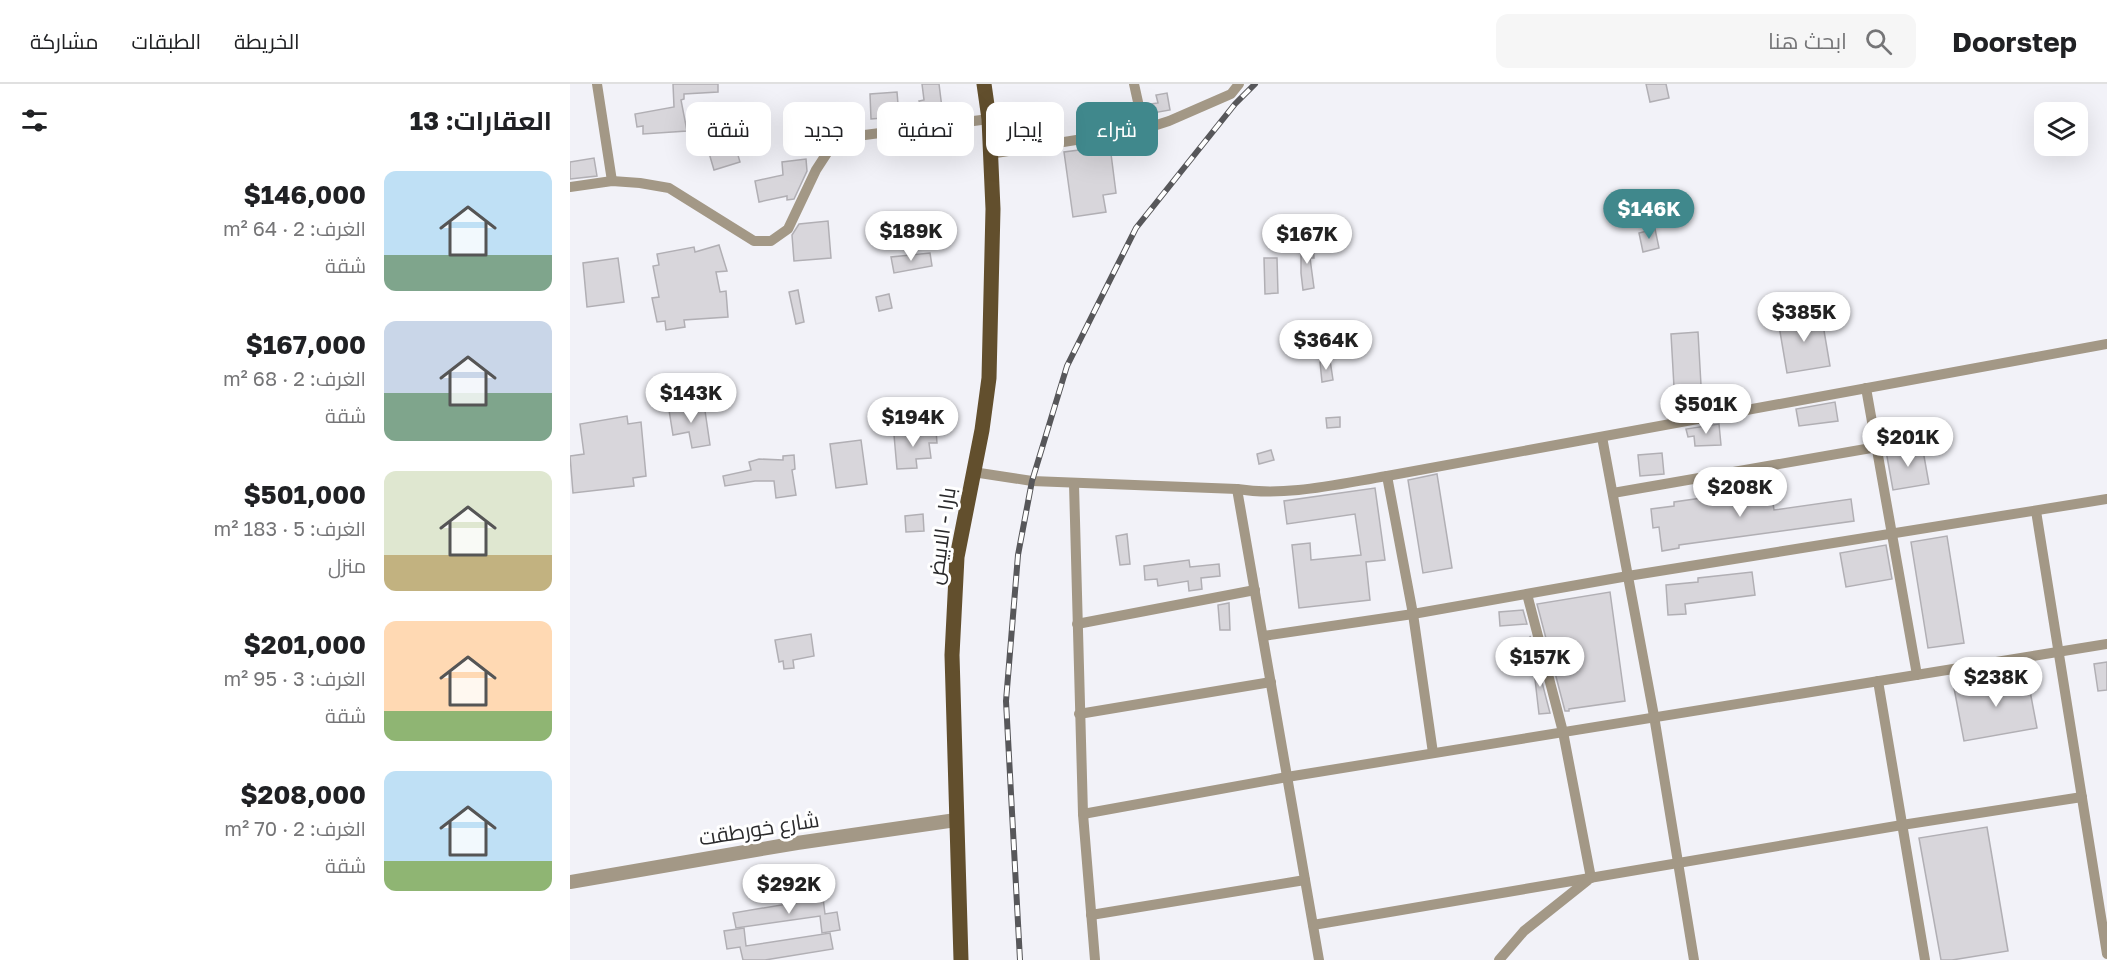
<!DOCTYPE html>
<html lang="ar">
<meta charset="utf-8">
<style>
body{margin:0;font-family:"Golos Text",Cairo,sans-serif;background:#f6f6f6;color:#202124;direction:rtl;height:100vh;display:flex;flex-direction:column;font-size:22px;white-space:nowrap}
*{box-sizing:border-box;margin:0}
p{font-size:20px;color:#757577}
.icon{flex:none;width:33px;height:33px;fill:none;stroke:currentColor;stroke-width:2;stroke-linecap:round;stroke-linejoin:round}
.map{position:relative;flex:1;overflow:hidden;direction:ltr}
.sheet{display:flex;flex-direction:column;background:#fff;width:570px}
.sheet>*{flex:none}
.hud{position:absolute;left:18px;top:18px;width:570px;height:54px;direction:rtl;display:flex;gap:12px}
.tools{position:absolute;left:1464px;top:18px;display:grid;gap:12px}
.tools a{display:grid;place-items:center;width:54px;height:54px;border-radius:12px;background:#fff;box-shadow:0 6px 24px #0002;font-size:30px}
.price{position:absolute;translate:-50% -51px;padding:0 14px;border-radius:21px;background:#fff;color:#222;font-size:20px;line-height:39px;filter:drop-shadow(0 2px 3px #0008)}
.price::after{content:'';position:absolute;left:50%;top:36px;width:18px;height:14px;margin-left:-9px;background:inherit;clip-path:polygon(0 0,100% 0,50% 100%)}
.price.active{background:#40888c;color:#fff}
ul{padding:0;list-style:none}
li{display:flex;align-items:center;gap:18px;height:150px;padding:0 18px}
li span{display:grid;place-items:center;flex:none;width:168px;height:120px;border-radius:12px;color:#555}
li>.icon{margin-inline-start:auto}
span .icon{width:72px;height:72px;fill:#fffc;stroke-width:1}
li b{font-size:26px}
h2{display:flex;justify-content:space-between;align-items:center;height:72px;padding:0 18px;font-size:26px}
.tag{padding:0 21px;border-radius:12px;background:#fff;box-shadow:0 6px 24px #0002;font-size:21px;line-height:54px}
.tag.active{background:#40888c;color:#fff}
header{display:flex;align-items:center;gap:36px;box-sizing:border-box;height:84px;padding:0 30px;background:#fff;border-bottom:2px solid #e0e0e0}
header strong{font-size:28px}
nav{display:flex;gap:33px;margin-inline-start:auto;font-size:21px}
.search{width:420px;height:54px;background:#f6f6f6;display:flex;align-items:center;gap:15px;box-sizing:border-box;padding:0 21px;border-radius:12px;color:#757577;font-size:22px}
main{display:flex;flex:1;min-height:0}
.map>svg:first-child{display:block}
.building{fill:#d8d6db;stroke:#b1afb4;stroke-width:1.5}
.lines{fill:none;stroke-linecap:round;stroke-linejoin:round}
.minor{stroke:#a39886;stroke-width:10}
.tertiary{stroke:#a39886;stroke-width:14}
.primary{stroke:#624f2d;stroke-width:15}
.rail-casing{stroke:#57575a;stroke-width:6}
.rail{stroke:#fff;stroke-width:4;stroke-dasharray:11;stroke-linecap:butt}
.labels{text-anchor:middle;stroke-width:6;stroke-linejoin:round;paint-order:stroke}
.street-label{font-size:21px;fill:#2a2a2c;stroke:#fff}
</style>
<header>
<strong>Doorstep</strong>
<div class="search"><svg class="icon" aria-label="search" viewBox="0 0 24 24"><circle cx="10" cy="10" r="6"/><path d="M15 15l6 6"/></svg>ابحث هنا</div>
<nav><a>الخريطة</a><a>الطبقات</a><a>مشاركة</a></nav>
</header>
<main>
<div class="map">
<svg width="1537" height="876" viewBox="0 0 1537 876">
<rect width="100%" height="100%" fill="#f2f2f8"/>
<g class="building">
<path d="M 103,0 L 148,0 L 148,8 L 114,10 L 114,15 L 111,16 L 117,47 L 73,50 L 73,42 L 67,43 L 65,30 L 104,23 Z"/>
<path d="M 352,0 L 369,0 L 373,32 L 352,35 L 351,31 L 301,35 L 300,10 L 327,8 L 328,20 L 350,19 L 349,17 L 354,16 Z"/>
<path d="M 1076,0 L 1096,0 L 1099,14 L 1080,18 Z"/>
<path d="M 597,9 L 600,26 L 583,29 L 581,20 L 588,19 L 586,11 Z"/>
<path d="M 165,61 L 170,78 L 144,86 L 139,69 Z"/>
<path d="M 540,62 L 546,109 L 533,111 L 536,128 L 503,133 L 494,68 Z"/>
<path d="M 24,74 L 27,92 L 0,95 L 0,78 Z"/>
<path d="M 236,75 L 237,87 L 224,115 L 217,116 L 217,112 L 189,118 L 185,97 L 213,91 L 212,78 Z"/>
<path d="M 258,137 L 261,174 L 224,177 L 222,151 L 229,140 Z"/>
<path d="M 1085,145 L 1089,164 L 1073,168 L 1069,149 Z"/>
<path d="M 731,156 L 737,156 L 738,160 L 743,160 L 744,174 L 740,174 L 744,204 L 733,206 L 731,189 Z"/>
<path d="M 149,161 L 157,187 L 146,188 L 150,208 L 156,207 L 158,233 L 114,236 L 115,243 L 96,246 L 95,237 L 87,238 L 82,214 L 89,213 L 83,182 L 89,181 L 87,170 L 124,163 L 125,168 Z"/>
<path d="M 360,169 L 362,182 L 324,189 L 321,173 Z"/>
<path d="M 48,174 L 54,218 L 17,223 L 13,179 Z"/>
<path d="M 694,174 L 707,174 L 708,209 L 695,210 Z"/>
<path d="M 228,206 L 234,238 L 226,240 L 219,208 Z"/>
<path d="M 319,210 L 322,224 L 309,227 L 306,213 Z"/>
<path d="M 1251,229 L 1260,282 L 1217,289 L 1208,236 Z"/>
<path d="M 1128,248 L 1131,301 L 1104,303 L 1101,250 Z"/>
<path d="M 760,276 L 763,296 L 752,298 L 750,278 Z"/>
<path d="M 1265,318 L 1268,337 L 1229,342 L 1226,325 Z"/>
<path d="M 134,320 L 140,361 L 122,364 L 119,348 L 103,351 L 99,326 Z"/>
<path d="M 57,332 L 58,340 L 71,338 L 76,392 L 63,394 L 64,402 L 3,409 L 0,372 L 14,370 L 10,340 Z"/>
<path d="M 770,333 L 770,343 L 757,344 L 756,334 Z"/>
<path d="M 1149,340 L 1151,361 L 1125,362 L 1124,352 L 1118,353 L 1116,345 Z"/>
<path d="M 366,347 L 367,359 L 359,359 L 361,374 L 346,375 L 347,384 L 327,385 L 324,351 Z"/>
<path d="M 291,356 L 297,400 L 266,404 L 260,360 Z"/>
<path d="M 1352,361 L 1359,400 L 1323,406 L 1316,367 Z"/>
<path d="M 701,366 L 704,376 L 689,380 L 687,370 Z"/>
<path d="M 1092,369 L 1094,390 L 1070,392 L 1068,371 Z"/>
<path d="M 224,371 L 225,385 L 222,386 L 226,411 L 206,414 L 204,397 L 185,397 L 155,402 L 153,392 L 181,386 L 179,378 L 189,375 L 213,376 L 213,372 Z"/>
<path d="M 867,390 L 882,484 L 853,489 L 838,396 Z"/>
<path d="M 805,404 L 815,476 L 796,478 L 800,516 L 729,524 L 722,461 L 740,459 L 741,476 L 791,471 L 785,430 L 717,440 L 714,417 Z"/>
<path d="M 1201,404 L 1204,426 L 1281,415 L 1284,437 L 1109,461 L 1109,464 L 1092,467 L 1089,443 L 1083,444 L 1081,425 L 1104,422 L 1104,418 Z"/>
<path d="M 353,430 L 354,447 L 336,448 L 335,432 Z"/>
<path d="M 557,450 L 560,480 L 550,481 L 546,452 Z"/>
<path d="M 1377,452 L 1394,559 L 1358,564 L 1341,458 Z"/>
<path d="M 1316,461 L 1322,495 L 1276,503 L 1270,469 Z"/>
<path d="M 619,476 L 620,483 L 649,480 L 650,492 L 631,494 L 632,505 L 619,507 L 618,497 L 588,502 L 587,495 L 575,496 L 574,482 Z"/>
<path d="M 1182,488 L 1185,511 L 1115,520 L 1116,530 L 1098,531 L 1096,501 L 1128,498 L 1128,494 Z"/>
<path d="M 1040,508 L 1055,617 L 999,625 L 999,627 L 995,627 L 967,520 Z"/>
<path d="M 659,519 L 660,546 L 650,546 L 648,521 Z"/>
<path d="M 953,526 L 957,540 L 930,542 L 929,528 Z"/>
<path d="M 241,550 L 244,572 L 223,576 L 224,584 L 214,585 L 213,577 L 209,578 L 205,556 Z"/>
<path d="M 960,552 L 980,629 L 969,630 Z"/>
<path d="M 1537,578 L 1537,606 L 1528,607 L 1524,580 Z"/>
<path d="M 1457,591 L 1467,644 L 1394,657 L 1384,604 Z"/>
<path d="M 1417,743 L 1438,867 L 1382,876 L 1371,876 L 1349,754 Z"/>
<path d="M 253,814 L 255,830 L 267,828 L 270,846 L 252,849 L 250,832 L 166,844 L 163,829 Z"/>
<path d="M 174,844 L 176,862 L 260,849 L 263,865 L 195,876 L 173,876 L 170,863 L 157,865 L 154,847 Z"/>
</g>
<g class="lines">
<g class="minor">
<path d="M 27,0 L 42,97"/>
<path d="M 564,0 L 574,45"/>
<path d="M 420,70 L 574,45 L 599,37 L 661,10 L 669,0"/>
<path d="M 0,103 L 42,97 L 70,99 L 99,104 L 184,157 L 201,157 L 218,145 L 246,86 L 259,66 L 269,57 L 279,53 L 419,35"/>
<path d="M 1296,304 L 1347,591"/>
<path d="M 1032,353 L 1084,632 L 1124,876"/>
<path d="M 403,388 L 462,397 L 667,405 C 716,413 768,400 817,392 L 1537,260"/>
<path d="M 817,392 L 843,530 L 863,669"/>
<path d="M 504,400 L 513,730 L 525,876"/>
<path d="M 667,405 L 749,876"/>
<path d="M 1043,409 L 1307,363"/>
<path d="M 1466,427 L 1537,870"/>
<path d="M 957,510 L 993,648 L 1021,794"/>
<path d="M 507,540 L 685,506"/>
<path d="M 693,552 L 843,530 L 1058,492 L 1537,415"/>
<path d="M 1308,597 L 1355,876"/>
<path d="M 509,630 L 701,598"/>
<path d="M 513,730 L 717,693 L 1537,560"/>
<path d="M 521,831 L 735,796"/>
<path d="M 743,841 L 1332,741 L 1512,713"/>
<path d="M 929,876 L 954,847 L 1018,796"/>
</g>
<path class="tertiary" d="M 0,798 L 227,759 L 386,736"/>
<path class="primary" d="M 391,876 L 382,571 L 387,473 L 412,346 L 419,294 L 423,125 L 419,35 L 414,0"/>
<defs>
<path id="rail" d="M 450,876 L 436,617 L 448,471 L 462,397 L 497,282 L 566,144 L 665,20 L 685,0"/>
</defs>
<use href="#rail" class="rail-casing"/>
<use href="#rail" class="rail"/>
</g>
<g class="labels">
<g class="street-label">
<text transform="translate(372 452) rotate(-82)" y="7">بارا - الابيض</text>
<text transform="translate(189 745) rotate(-9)" y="7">شارع خورطقت</text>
</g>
</g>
</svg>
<div class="tools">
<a><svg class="icon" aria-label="layers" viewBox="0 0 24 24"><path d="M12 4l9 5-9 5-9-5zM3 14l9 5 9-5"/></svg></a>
</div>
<b class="price active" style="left:1079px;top:156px">$146K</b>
<b class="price" style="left:341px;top:178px">$189K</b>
<b class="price" style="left:737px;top:181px">$167K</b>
<b class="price" style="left:1234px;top:259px">$385K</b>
<b class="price" style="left:756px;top:287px">$364K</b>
<b class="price" style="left:121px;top:340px">$143K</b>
<b class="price" style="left:1136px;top:351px">$501K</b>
<b class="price" style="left:343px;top:364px">$194K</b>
<b class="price" style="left:1338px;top:384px">$201K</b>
<b class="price" style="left:1170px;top:434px">$208K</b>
<b class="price" style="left:970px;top:604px">$157K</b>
<b class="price" style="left:1426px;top:624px">$238K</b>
<b class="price" style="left:219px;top:831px">$292K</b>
<div class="hud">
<a class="tag active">شراء</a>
<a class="tag">إيجار</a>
<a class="tag">تصفية</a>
<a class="tag">جديد</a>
<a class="tag">شقة</a>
</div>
</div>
<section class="sheet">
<h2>العقارات: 13<svg class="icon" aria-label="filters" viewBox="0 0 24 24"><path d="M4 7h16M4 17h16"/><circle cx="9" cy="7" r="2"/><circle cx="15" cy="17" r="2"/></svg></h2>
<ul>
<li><span style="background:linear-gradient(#bfe0f5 70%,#7fa58c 0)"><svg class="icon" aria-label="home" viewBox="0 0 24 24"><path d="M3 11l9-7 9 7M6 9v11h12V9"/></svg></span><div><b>$146,000</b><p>الغرف: 2 · 64 m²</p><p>شقة</p></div></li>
<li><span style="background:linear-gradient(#c9d6e8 60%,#7fa58c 0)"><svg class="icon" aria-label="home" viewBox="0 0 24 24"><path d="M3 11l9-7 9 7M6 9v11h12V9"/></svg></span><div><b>$167,000</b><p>الغرف: 2 · 68 m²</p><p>شقة</p></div></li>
<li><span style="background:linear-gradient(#dfe7d0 70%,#c2b280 0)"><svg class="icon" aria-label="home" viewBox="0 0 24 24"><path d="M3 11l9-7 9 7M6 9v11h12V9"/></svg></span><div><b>$501,000</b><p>الغرف: 5 · 183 m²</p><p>منزل</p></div></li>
<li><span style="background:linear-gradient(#ffd9b3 75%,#8fb573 0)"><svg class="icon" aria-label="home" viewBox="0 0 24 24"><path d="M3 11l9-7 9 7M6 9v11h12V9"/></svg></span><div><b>$201,000</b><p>الغرف: 3 · 95 m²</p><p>شقة</p></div></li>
<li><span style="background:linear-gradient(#bfe0f5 75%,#8fb573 0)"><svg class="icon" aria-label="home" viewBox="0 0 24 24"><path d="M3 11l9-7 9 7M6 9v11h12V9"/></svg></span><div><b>$208,000</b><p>الغرف: 2 · 70 m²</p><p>شقة</p></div></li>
</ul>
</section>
</main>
